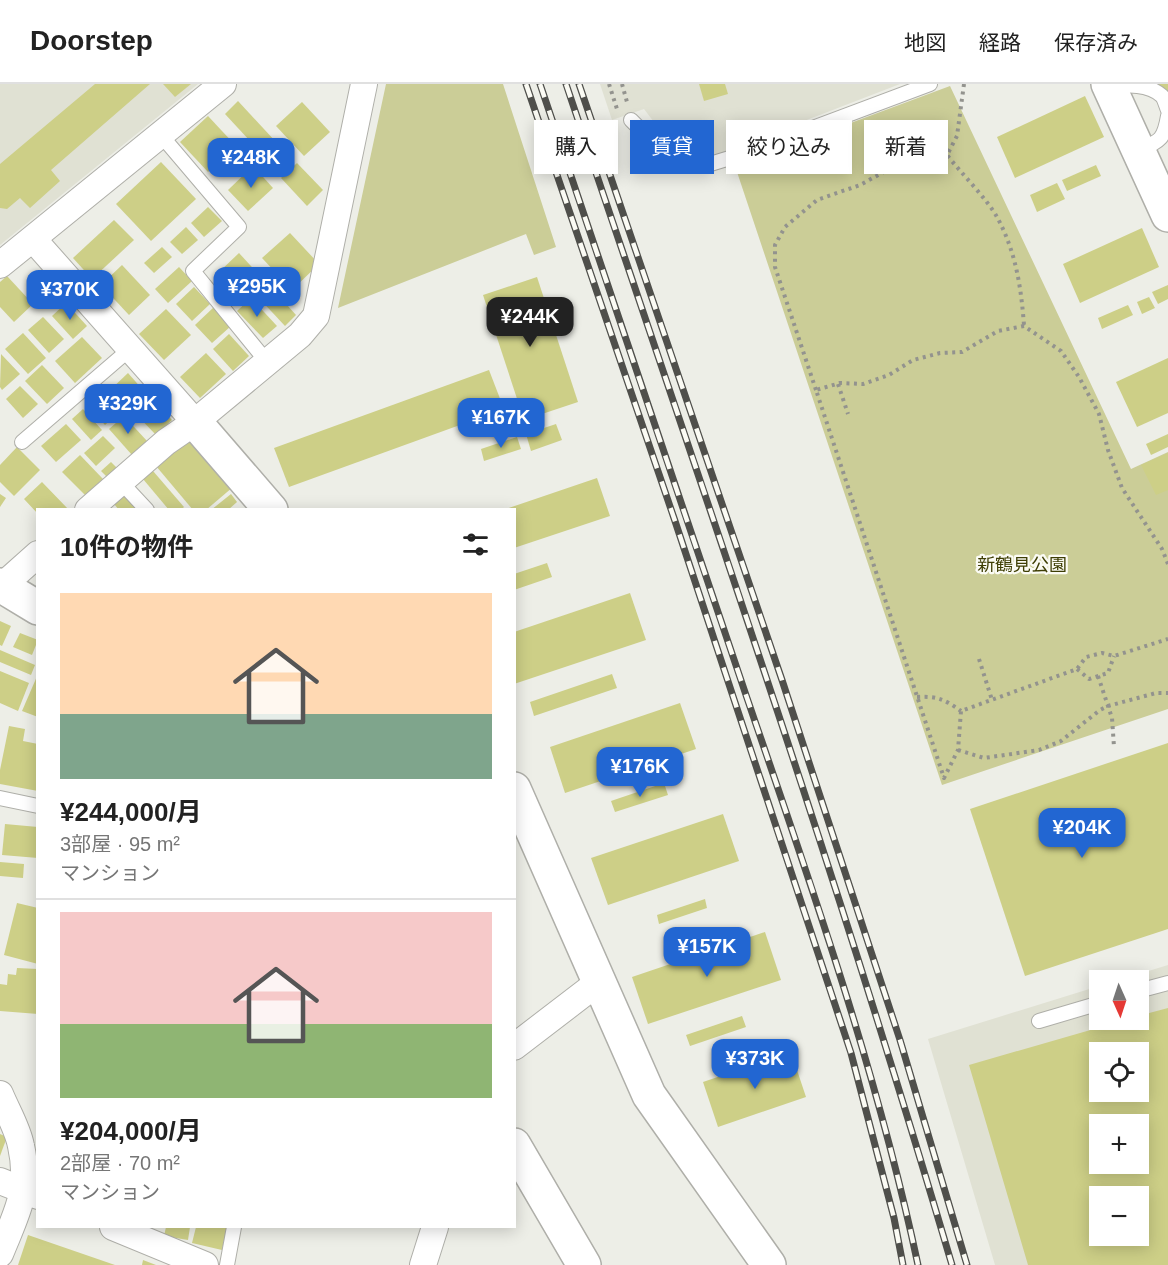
<!DOCTYPE html>
<html lang="ja">
<meta charset="utf-8">
<style>
body{margin:0;font-family:Helvetica,"Noto Sans JP",sans-serif;background:#f6f6f6;color:#222;height:100vh;display:flex;flex-direction:column;font-size:22px;white-space:nowrap}
*{box-sizing:border-box;margin:0}
p{font-size:20px;color:#767676}
.icon{flex:none;width:33px;height:33px;fill:none;stroke:currentColor;stroke-width:2;stroke-linecap:round;stroke-linejoin:round}
.map{position:relative;flex:1;overflow:hidden}
.details{position:absolute;left:36px;top:424px;width:480px;height:720px;display:flex;flex-direction:column;background:#fff;border-radius:0px;box-shadow:0 3px 15px #0003}
.details>*{flex:none}
.hud{position:absolute;left:534px;top:36px;width:543px;height:54px;display:flex;gap:12px}
.needle{width:39px;rotate:177deg}
.tools{position:absolute;left:1089px;top:886px;display:grid;gap:12px}
.tools a{display:grid;place-items:center;width:60px;height:60px;border-radius:0px;background:#fff;box-shadow:0 3px 15px #0003;font-size:30px}
.price{position:absolute;translate:-50% -51px;padding:0 14px;border-radius:12px;background:#2266d2;color:#fff;font-size:20px;line-height:39px;filter:drop-shadow(0 2px 3px #0008)}
.price::after{content:'';position:absolute;left:50%;top:36px;width:18px;height:14px;margin-left:-9px;background:inherit;clip-path:polygon(0 0,100% 0,50% 100%)}
.price.active{background:#222;color:#fff}
ul{padding:0;list-style:none}
li{display:grid;align-content:center;gap:12px;height:318px;padding:0 24px}
li+li{border-top:2px solid #e0e0e0}
li span{display:grid;place-items:center;height:186px;border-radius:0px;color:#555}
li>.icon{margin-inline-start:auto}
span .icon{width:108px;height:108px;fill:#fffc;stroke-width:1}
li b{font-size:26px}
h2{display:flex;justify-content:space-between;align-items:center;height:72px;padding:0 24px;font-size:26px}
.tag{padding:0 21px;border-radius:0px;background:#fff;box-shadow:0 3px 15px #0003;font-size:21px;line-height:54px}
.tag.active{background:#2266d2;color:#fff}
header{display:flex;align-items:center;gap:36px;box-sizing:border-box;height:84px;padding:0 30px;background:#fff;border-bottom:2px solid #e0e0e0}
header strong{font-size:28px}
nav{display:flex;gap:33px;margin-inline-start:auto;font-size:21px}
.map>svg:first-child{display:block}
.built{fill:#e0e1d3;fill-rule:evenodd}
.green{fill:#cbcd97}
.building{fill:#cdcf87;fill-rule:evenodd}
.lines{fill:none;stroke-linecap:round;stroke-linejoin:round}
.lane-casing{stroke:#afafa9;stroke-width:16}
.street-casing{stroke:#afafa9;stroke-width:28}
.secondary-casing{stroke:#afafa9;stroke-width:36}
.path{stroke:#93938e;stroke-width:4;stroke-dasharray:3 4.5;stroke-linecap:butt}
.lane{stroke:#fff;stroke-width:14}
.street{stroke:#fff;stroke-width:26}
.secondary{stroke:#fff;stroke-width:33}
.rail-casing{stroke:#4f4f4b;stroke-width:7}
.rail{stroke:#fbfbf4;stroke-width:4.5;stroke-dasharray:14;stroke-linecap:butt}
.labels{text-anchor:middle;stroke-width:4.5;stroke-linejoin:round;paint-order:stroke}
.park-label{font-size:18px;fill:#3e3e04;stroke:#fbfbf4}
</style>
<header>
<strong>Doorstep</strong>
<nav><a>地図</a><a>経路</a><a>保存済み</a></nav>
</header>
<div class="map">
<svg width="1168" height="1181" viewBox="0 0 1168 1181">
<rect width="100%" height="100%" fill="#edeee7"/>
<g class="built">
<path d="M 0,0 L 198,0 L 0,161 Z"/>
<path d="M 600,0 L 900,0 L 716,71 L 673,63 L 644,25 L 612,36 Z"/>
<path d="M 1168,881 L 1168,1181 L 995,1181 L 928,955 L 1099,902 L 1100,936 L 1138,936 L 1138,897 L 1116,897 ZM 1100,969 L 1138,969 L 1138,1008 L 1100,1008 ZM 1100,1041 L 1138,1041 L 1138,1080 L 1100,1080 ZM 1100,1113 L 1138,1113 L 1138,1152 L 1100,1152 Z"/>
</g>
<g class="green">
<path d="M 386,0 L 503,0 L 556,163 L 534,171 L 526,150 L 338,224 Z"/>
<path d="M 950,2 L 1131,385 L 1168,368 L 1168,625 L 942,701 L 735,82 Z"/>
</g>
<g class="building">
<path d="M 95,0 L 150,0 L 51,86 L 60,97 L 30,124 L 20,114 L 7,125 L 0,124 L 0,80 Z"/>
<path d="M 163,0 L 191,0 L 175,13 Z"/>
<path d="M 699,0 L 725,0 L 728,10 L 704,17 Z"/>
<path d="M 1148,0 L 1168,0 L 1168,10 Z"/>
<path d="M 1085,12 L 1104,53 L 1015,94 L 997,53 Z"/>
<path d="M 238,17 L 276,58 L 262,70 L 225,30 Z"/>
<path d="M 302,18 L 330,48 L 304,72 L 276,42 Z"/>
<path d="M 208,32 L 236,62 L 208,88 L 180,58 Z"/>
<path d="M 161,78 L 196,115 L 151,157 L 116,120 Z"/>
<path d="M 297,79 L 323,106 L 307,122 L 281,94 Z"/>
<path d="M 1096,81 L 1101,92 L 1067,107 L 1062,96 Z"/>
<path d="M 253,82 L 273,104 L 248,127 L 228,106 Z"/>
<path d="M 1057,99 L 1065,115 L 1037,128 L 1030,111 Z"/>
<path d="M 208,123 L 222,137 L 204,153 L 191,139 Z"/>
<path d="M 114,136 L 134,156 L 92,195 L 73,174 Z"/>
<path d="M 186,143 L 198,156 L 182,170 L 170,158 Z"/>
<path d="M 1142,144 L 1159,183 L 1080,219 L 1063,180 Z"/>
<path d="M 290,149 L 319,180 L 292,206 L 262,174 Z"/>
<path d="M 162,163 L 172,173 L 154,189 L 144,179 Z"/>
<path d="M 239,169 L 263,195 L 242,213 L 219,188 Z"/>
<path d="M 122,181 L 150,211 L 129,231 L 101,201 Z"/>
<path d="M 179,183 L 192,197 L 168,219 L 155,205 Z"/>
<path d="M 7,192 L 33,220 L 14,238 L 0,223 L 0,198 Z"/>
<path d="M 537,193 L 578,318 L 524,336 L 483,211 Z"/>
<path d="M 269,201 L 296,231 L 285,242 L 257,212 Z"/>
<path d="M 1168,201 L 1168,215 L 1158,220 L 1152,208 Z"/>
<path d="M 194,203 L 210,220 L 192,237 L 176,220 Z"/>
<path d="M 1149,213 L 1155,224 L 1142,230 L 1137,218 Z"/>
<path d="M 251,214 L 277,242 L 263,254 L 237,227 Z"/>
<path d="M 66,219 L 87,242 L 73,255 L 52,232 Z"/>
<path d="M 1128,221 L 1133,231 L 1102,245 L 1098,234 Z"/>
<path d="M 214,223 L 231,242 L 212,259 L 195,241 Z"/>
<path d="M 166,225 L 191,251 L 164,276 L 139,250 Z"/>
<path d="M 43,233 L 64,255 L 49,269 L 28,246 Z"/>
<path d="M 23,249 L 46,274 L 28,290 L 5,265 Z"/>
<path d="M 229,250 L 249,272 L 233,287 L 213,265 Z"/>
<path d="M 82,253 L 102,274 L 75,299 L 55,277 Z"/>
<path d="M 206,269 L 226,290 L 200,314 L 180,293 Z"/>
<path d="M 1,270 L 20,290 L 2,306 L 0,303 Z"/>
<path d="M 1168,274 L 1168,329 L 1137,343 L 1116,298 Z"/>
<path d="M 42,281 L 64,304 L 47,320 L 25,297 Z"/>
<path d="M 489,286 L 504,325 L 289,403 L 274,364 Z"/>
<path d="M 128,289 L 143,306 L 124,324 L 108,308 Z"/>
<path d="M 20,302 L 38,320 L 23,334 L 6,315 Z"/>
<path d="M 99,307 L 119,328 L 105,341 L 86,319 Z"/>
<path d="M 148,310 L 172,336 L 156,351 L 132,326 Z"/>
<path d="M 83,325 L 102,346 L 91,356 L 72,335 Z"/>
<path d="M 124,332 L 147,357 L 132,371 L 109,345 Z"/>
<path d="M 66,340 L 81,356 L 56,378 L 41,362 Z"/>
<path d="M 556,340 L 562,356 L 531,367 L 526,350 Z"/>
<path d="M 1168,350 L 1168,363 L 1151,371 L 1146,360 Z"/>
<path d="M 103,352 L 115,364 L 96,382 L 84,369 Z"/>
<path d="M 191,353 L 233,403 L 206,426 L 193,426 L 156,382 Z"/>
<path d="M 517,353 L 521,365 L 484,377 L 481,365 Z"/>
<path d="M 17,363 L 40,386 L 14,412 L 0,398 L 0,381 Z"/>
<path d="M 1168,369 L 1168,406 L 1156,411 L 1141,381 Z"/>
<path d="M 80,371 L 103,395 L 86,412 L 62,388 Z"/>
<path d="M 111,378 L 121,388 L 111,397 L 101,387 Z"/>
<path d="M 153,387 L 184,423 L 181,426 L 169,426 L 143,395 Z"/>
<path d="M 597,394 L 610,432 L 514,464 L 514,426 L 503,426 Z"/>
<path d="M 42,398 L 69,426 L 38,426 L 38,430 L 24,415 Z"/>
<path d="M 0,410 L 6,414 L 0,423 Z"/>
<path d="M 125,410 L 138,426 L 119,426 L 114,420 Z"/>
<path d="M 231,410 L 237,418 L 228,426 L 211,426 Z"/>
<path d="M 547,479 L 552,493 L 514,506 L 514,490 Z"/>
<path d="M 630,509 L 646,556 L 514,600 L 514,548 Z"/>
<path d="M 0,537 L 11,542 L 2,562 L 0,561 Z"/>
<path d="M 20,549 L 38,556 L 32,571 L 13,563 Z"/>
<path d="M 0,566 L 35,581 L 31,591 L 0,578 Z"/>
<path d="M 0,587 L 29,599 L 18,627 L 0,619 Z"/>
<path d="M 38,590 L 38,633 L 22,627 Z"/>
<path d="M 612,590 L 617,604 L 534,632 L 530,618 Z"/>
<path d="M 680,619 L 696,665 L 565,709 L 550,663 Z"/>
<path d="M 9,642 L 25,645 L 23,657 L 38,660 L 38,707 L 0,700 L 0,686 Z"/>
<path d="M 1168,659 L 1168,845 L 1025,892 L 970,725 Z"/>
<path d="M 664,699 L 668,711 L 615,728 L 611,717 Z"/>
<path d="M 723,730 L 739,777 L 608,821 L 591,774 Z"/>
<path d="M 5,740 L 38,743 L 38,774 L 2,771 Z"/>
<path d="M 0,778 L 24,780 L 23,794 L 0,792 Z"/>
<path d="M 705,815 L 707,824 L 659,840 L 657,831 Z"/>
<path d="M 17,819 L 38,824 L 38,880 L 4,871 Z"/>
<path d="M 765,848 L 781,896 L 648,940 L 632,893 Z"/>
<path d="M 17,884 L 38,885 L 38,930 L 0,927 L 0,900 L 7,901 L 8,890 L 16,891 Z"/>
<path d="M 1168,924 L 1168,1181 L 1028,1181 L 969,981 L 1125,936 L 1138,936 L 1138,932 ZM 1100,969 L 1138,969 L 1138,1008 L 1100,1008 ZM 1100,1041 L 1138,1041 L 1138,1080 L 1100,1080 ZM 1100,1113 L 1138,1113 L 1138,1152 L 1100,1152 Z"/>
<path d="M 742,932 L 746,943 L 690,962 L 686,951 Z"/>
<path d="M 791,968 L 806,1013 L 718,1043 L 703,998 Z"/>
<path d="M 0,1050 L 7,1053 L 0,1072 Z"/>
<path d="M 166,1143 L 190,1143 L 188,1156 L 164,1152 Z"/>
<path d="M 196,1143 L 227,1143 L 222,1166 L 192,1159 Z"/>
<path d="M 28,1151 L 115,1181 L 18,1181 Z"/>
<path d="M 143,1176 L 156,1181 L 142,1181 Z"/>
</g>
<g class="lines">
<defs>
<g id="lane">
<path d="M 1110,4 C 1127,0 1149,0 1162,12 C 1165,16 1166,22 1168,26"/>
<path d="M 631,36 L 662,67 L 707,81 L 746,69 L 930,0"/>
<path d="M 160,50 L 239,143 L 193,187 L 267,278"/>
<path d="M 1139,66 C 1160,57 1164,56 1168,32"/>
<path d="M 22,358 L 130,265"/>
<path d="M 120,397 L 147,426"/>
<path d="M 0,714 L 38,722"/>
<path d="M 1138,907 L 1168,899"/>
<path d="M 1039,937 L 1100,919"/>
<path d="M 227,1181 L 234,1143"/>
</g>
<g id="street">
<path d="M 33,155 L 195,338"/>
<path d="M 0,181 L 223,0"/>
<path d="M 88,426 L 166,358 L 195,338 L 300,251 L 316,232 L 364,0"/>
<path d="M 2,502 L 38,470"/>
<path d="M 514,963 L 600,897"/>
<path d="M 0,1010 C 7,1027 18,1045 21,1062 C 31,1106 16,1130 0,1170"/>
<path d="M 0,1097 L 38,1112"/>
<path d="M 113,1143 L 205,1181"/>
<path d="M 423,1181 L 435,1143"/>
</g>
<g id="secondary">
<path d="M 1108,0 L 1168,131"/>
<path d="M 195,338 L 271,426"/>
<path d="M 0,501 L 38,524"/>
<path d="M 514,705 L 649,1011 L 769,1181"/>
<path d="M 514,1061 L 584,1181"/>
</g>
</defs>
<use href="#lane" class="lane-casing"/>
<use href="#street" class="street-casing"/>
<use href="#secondary" class="secondary-casing"/>
<g class="path">
<path d="M 609,0 L 617,25"/>
<path d="M 622,0 L 627,18"/>
<path d="M 964,0 L 957,52 L 947,71 C 961,89 987,115 997,133 C 1016,168 1021,203 1024,241"/>
<path d="M 838,300 L 848,330"/>
<path d="M 816,306 L 775,183 L 775,161 L 785,143 L 817,116 L 860,101 L 909,74 L 929,68 L 947,71"/>
<path d="M 1168,480 L 1162,465 L 1122,404 L 1108,366 L 1099,330 L 1079,293 L 1061,267 L 1024,242 L 998,247 L 962,268 L 940,269 L 913,276 L 889,291 L 863,300 L 840,299 L 816,306 L 944,694 L 958,666 L 961,627 L 1077,585 L 1086,573 L 1102,569 L 1114,572 L 1168,555"/>
<path d="M 979,575 L 992,616"/>
<path d="M 1077,585 L 1089,595 L 1108,589 L 1114,572"/>
<path d="M 1098,592 L 1112,634 L 1114,663"/>
<path d="M 917,613 C 937,612 944,615 961,627"/>
<path d="M 958,666 L 984,674 L 1039,666 L 1061,657 L 1100,626 L 1108,622 L 1156,609 L 1168,609"/>
</g>
<use href="#lane" class="lane"/>
<use href="#street" class="street"/>
<use href="#secondary" class="secondary"/>
<defs>
<g id="rail">
<path d="M 526,0 L 675,437 L 851,969 L 894,1134 L 903,1181"/>
<path d="M 540,0 C 609,205 678,410 747,614 C 811,801 877,987 918,1181"/>
<path d="M 566,0 C 698,392 835,784 952,1181"/>
<path d="M 579,0 L 782,596 L 900,956 L 967,1181"/>
</g>
</defs>
<use href="#rail" class="rail-casing"/>
<use href="#rail" class="rail"/>
</g>
<g class="labels">
<g class="park-label">
<text x="1022" y="487">新鶴見公園</text>
</g>
</g>
</svg>
<div class="tools">
<a><svg class="needle" viewBox="-14 -14 28 28"><path d="M0-13l5 13h-10z" fill="#e53935"/><path d="M0 13l5-13h-10z" fill="#767676"/></svg></a>
<a><svg class="icon" aria-label="locate" viewBox="0 0 24 24"><circle cx="12" cy="12" r="6"/><path d="M12 2v4M12 18v4M2 12h4M18 12h4"/></svg></a>
<a>+</a>
<a>−</a>
</div>
<b class="price" style="left:251px;top:105px">¥248K</b>
<b class="price" style="left:257px;top:234px">¥295K</b>
<b class="price" style="left:70px;top:237px">¥370K</b>
<b class="price active" style="left:530px;top:264px">¥244K</b>
<b class="price" style="left:128px;top:351px">¥329K</b>
<b class="price" style="left:501px;top:365px">¥167K</b>
<b class="price" style="left:640px;top:714px">¥176K</b>
<b class="price" style="left:1082px;top:775px">¥204K</b>
<b class="price" style="left:707px;top:894px">¥157K</b>
<b class="price" style="left:755px;top:1006px">¥373K</b>
<div class="hud">
<a class="tag">購入</a>
<a class="tag active">賃貸</a>
<a class="tag">絞り込み</a>
<a class="tag">新着</a>
</div>
<section class="details">
<h2>10件の物件<svg class="icon" aria-label="filters" viewBox="0 0 24 24"><path d="M4 7h16M4 17h16"/><circle cx="9" cy="7" r="2"/><circle cx="15" cy="17" r="2"/></svg></h2>
<ul>
<li><span style="background:linear-gradient(#ffd9b3 65%,#7fa58c 0)"><svg class="icon" aria-label="home" viewBox="0 0 24 24"><path d="M3 11l9-7 9 7M6 9v11h12V9"/></svg></span><div><b>¥244,000/月</b><p>3部屋 · 95 m²</p><p>マンション</p></div></li>
<li><span style="background:linear-gradient(#f6c9c9 60%,#8fb573 0)"><svg class="icon" aria-label="home" viewBox="0 0 24 24"><path d="M3 11l9-7 9 7M6 9v11h12V9"/></svg></span><div><b>¥204,000/月</b><p>2部屋 · 70 m²</p><p>マンション</p></div></li>
</ul>
</section>
</div>
